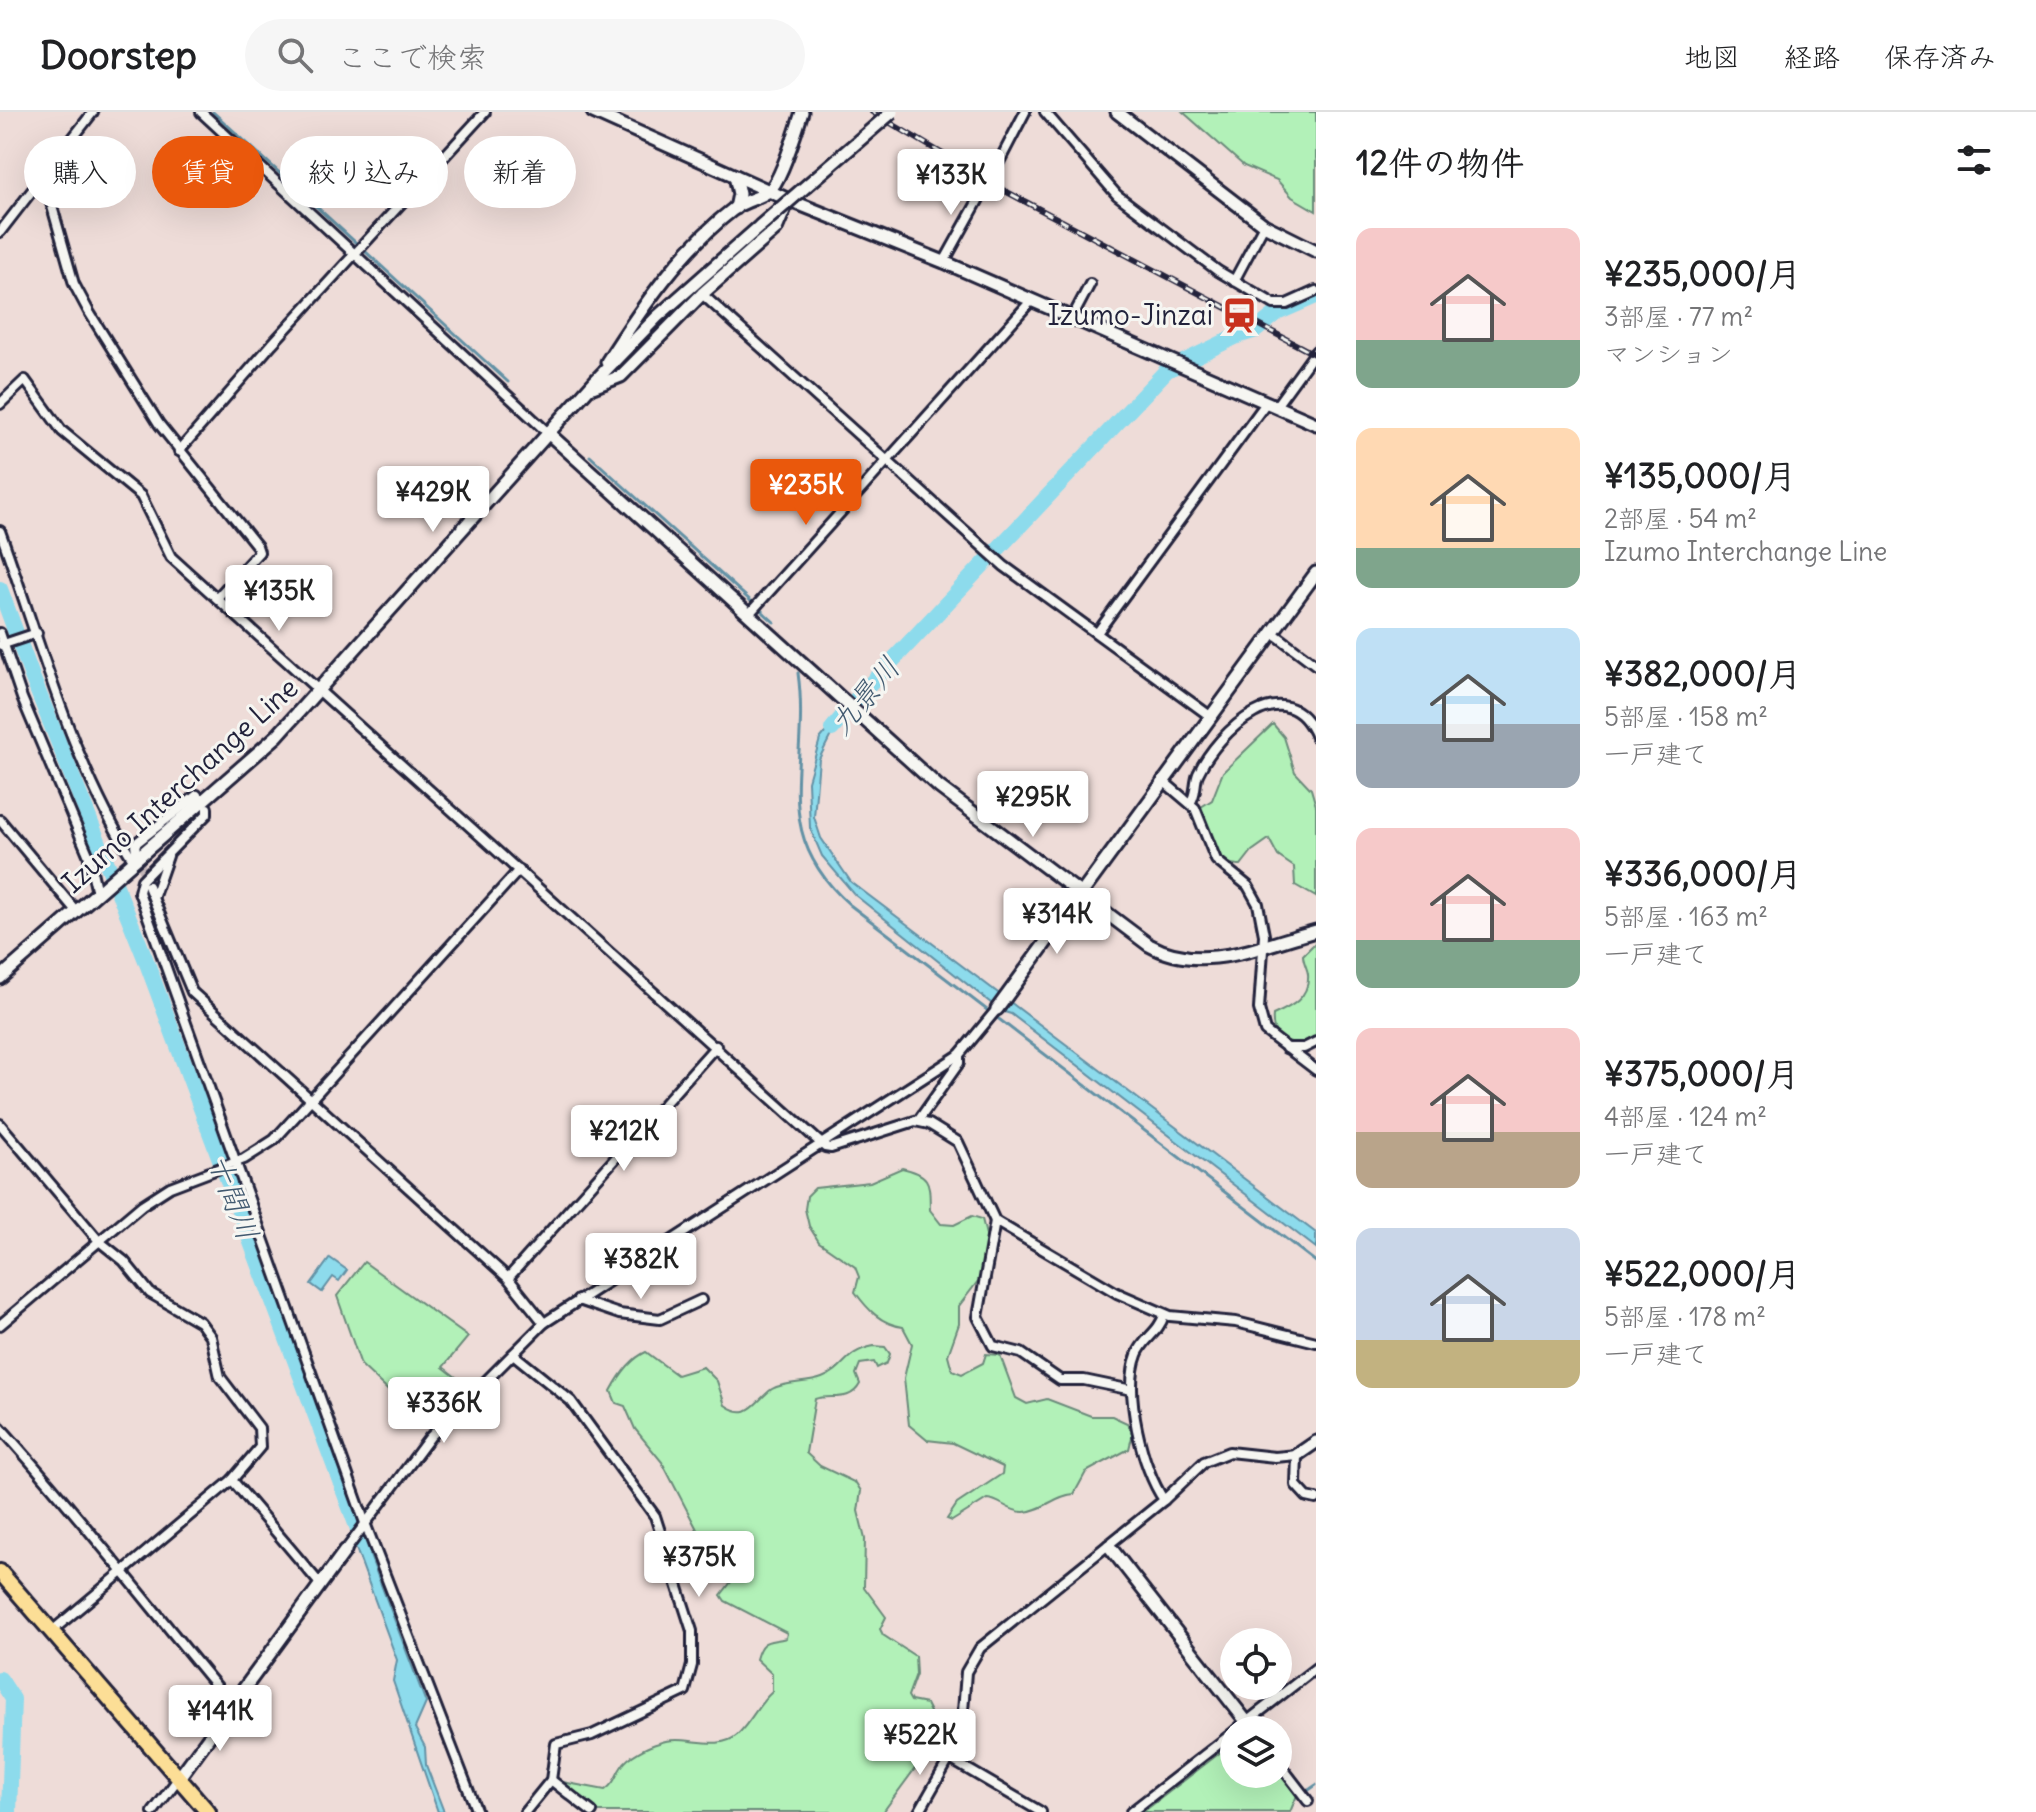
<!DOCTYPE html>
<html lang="ja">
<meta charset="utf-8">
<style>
body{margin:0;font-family:Delius,"Klee One",sans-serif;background:#f6f6f6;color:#202124;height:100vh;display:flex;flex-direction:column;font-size:30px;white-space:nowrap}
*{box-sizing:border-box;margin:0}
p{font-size:26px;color:#757577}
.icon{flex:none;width:44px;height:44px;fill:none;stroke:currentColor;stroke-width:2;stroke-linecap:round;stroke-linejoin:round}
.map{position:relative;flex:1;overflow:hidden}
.details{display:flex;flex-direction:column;background:#fff;width:720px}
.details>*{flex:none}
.top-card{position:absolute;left:24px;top:24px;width:760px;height:72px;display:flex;gap:16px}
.fabs{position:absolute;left:1220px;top:1516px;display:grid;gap:16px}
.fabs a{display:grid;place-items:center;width:72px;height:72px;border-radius:50%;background:#fff;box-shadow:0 8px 32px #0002;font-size:40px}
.price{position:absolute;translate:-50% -68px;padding:0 18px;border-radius:8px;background:#fff;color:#222;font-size:26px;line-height:52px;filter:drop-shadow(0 2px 4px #0008)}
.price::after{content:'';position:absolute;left:50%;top:48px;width:24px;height:18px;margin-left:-12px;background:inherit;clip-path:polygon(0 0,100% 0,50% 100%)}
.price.current{background:#ea580c;color:#fff}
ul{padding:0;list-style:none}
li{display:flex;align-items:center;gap:24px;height:200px;padding:0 40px}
li span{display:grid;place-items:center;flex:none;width:224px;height:160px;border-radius:16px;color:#555}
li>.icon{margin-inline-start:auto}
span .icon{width:96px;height:96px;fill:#fffc;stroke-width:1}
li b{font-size:34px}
h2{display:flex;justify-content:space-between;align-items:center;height:96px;padding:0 40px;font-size:34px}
.tag{padding:0 28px;border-radius:36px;background:#fff;box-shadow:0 8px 32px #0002;font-size:28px;line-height:72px}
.tag.current{background:#ea580c;color:#fff}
header{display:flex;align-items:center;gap:48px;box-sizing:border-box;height:112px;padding:0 40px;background:#fff;border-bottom:2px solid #e0e0e0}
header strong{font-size:38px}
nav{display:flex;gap:44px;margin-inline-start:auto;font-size:28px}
.search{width:560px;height:72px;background:#f6f6f6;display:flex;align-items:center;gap:20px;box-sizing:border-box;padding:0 28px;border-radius:44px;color:#757577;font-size:30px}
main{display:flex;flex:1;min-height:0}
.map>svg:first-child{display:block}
.green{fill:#b2f1b8;stroke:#6a8a7a;stroke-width:2}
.water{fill:#8ddbec;stroke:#6291a5;stroke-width:2}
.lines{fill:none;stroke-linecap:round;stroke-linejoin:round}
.stream{stroke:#6291a5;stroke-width:3}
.river{stroke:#8ddbec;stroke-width:16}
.street-tunnel{stroke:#c5b7b9;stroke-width:8;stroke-dasharray:8 4;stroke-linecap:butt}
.street-casing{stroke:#22223b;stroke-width:14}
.secondary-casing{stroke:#22223b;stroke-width:17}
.highway-casing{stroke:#22223b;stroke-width:20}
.street{stroke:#f6f6f2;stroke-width:8}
.secondary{stroke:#f6f6f2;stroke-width:11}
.highway{stroke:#fcde96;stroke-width:14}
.rail-casing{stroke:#22223b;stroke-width:6}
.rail{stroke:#f6f6f2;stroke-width:3;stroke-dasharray:9;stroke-linecap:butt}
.secondary-bridge-casing{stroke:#22223b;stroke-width:17;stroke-linecap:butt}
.secondary-bridge{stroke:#f6f6f2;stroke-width:11}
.labels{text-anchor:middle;stroke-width:6;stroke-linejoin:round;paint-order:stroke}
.poi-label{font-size:28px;fill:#22223b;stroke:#f6f6f2;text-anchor:end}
.street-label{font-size:28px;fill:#22223b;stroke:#f6f6f2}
.water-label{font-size:30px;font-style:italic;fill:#425a70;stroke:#f6f6f2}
</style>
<header>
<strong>Doorstep</strong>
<div class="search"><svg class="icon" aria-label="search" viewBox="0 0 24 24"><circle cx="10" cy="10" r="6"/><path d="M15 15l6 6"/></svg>ここで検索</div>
<nav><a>地図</a><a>経路</a><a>保存済み</a></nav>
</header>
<main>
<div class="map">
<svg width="1316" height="1700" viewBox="0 0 1316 1700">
<rect width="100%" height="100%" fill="#eedcd8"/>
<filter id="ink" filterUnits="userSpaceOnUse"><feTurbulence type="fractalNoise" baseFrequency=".0125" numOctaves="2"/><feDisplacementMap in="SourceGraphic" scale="16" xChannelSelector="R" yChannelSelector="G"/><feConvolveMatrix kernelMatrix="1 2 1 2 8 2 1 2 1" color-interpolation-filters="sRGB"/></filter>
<g filter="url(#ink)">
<g class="green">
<path d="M 1183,0 L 1316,0 L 1316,99 L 1292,85 L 1277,68 L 1244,54 Z"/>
<path d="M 1273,612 L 1284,625 L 1295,660 L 1311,677 L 1316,694 L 1316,785 L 1295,773 L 1294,755 L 1278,744 L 1269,727 L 1252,739 L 1241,753 C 1212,755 1210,722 1201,701 L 1201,695 L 1212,688 L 1223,660 Z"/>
<path d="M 1316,830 L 1316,927 C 1296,935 1270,931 1273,903 C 1291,895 1310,886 1308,862 C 1307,855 1303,850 1303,843 Z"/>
<path d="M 902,1056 C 933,1063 929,1072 930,1098 L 941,1112 L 954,1113 L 972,1104 L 982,1107 L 988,1131 L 981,1165 L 959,1194 L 959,1212 L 948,1243 L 952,1258 L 962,1262 L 983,1251 L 986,1242 L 1000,1243 L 1016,1286 L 1027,1292 L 1047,1287 L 1091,1304 L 1112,1304 L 1127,1311 L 1133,1321 L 1129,1337 L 1086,1360 L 1074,1382 C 1055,1383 1043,1399 1024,1400 C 1008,1400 1000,1387 987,1387 L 952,1409 L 947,1407 L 957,1392 L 1002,1362 L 1003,1355 L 953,1331 L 927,1328 L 909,1313 L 904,1266 L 912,1232 L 903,1215 C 881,1212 868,1198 855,1180 L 859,1165 L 855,1155 L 819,1130 L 809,1114 L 805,1097 L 807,1084 L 815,1076 L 870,1070 Z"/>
<path d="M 364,1150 L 468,1225 L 443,1255 L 461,1269 L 426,1307 L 400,1284 L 397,1287 L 361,1253 L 337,1184 Z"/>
<path d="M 874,1234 L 885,1235 L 890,1242 L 887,1251 L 877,1256 L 874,1250 L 860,1252 L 856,1262 L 860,1272 C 850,1291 831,1282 815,1287 L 806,1341 L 820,1354 L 856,1371 L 861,1379 L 858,1399 L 865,1427 L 864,1475 L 886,1505 L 880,1517 L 883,1523 L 915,1544 L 916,1562 L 908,1584 L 911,1589 L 926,1592 L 930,1600 L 919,1651 L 883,1700 L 595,1700 L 562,1670 L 605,1678 C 616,1670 615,1664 622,1654 C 628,1644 648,1634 659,1631 C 683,1621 717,1641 737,1623 C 751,1610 758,1592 772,1580 L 772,1562 L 756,1547 C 762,1525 769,1531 786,1526 L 787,1521 L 725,1489 L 721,1483 L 734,1466 L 735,1458 L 728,1449 L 711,1439 L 702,1427 L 662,1350 L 635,1317 L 625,1294 L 616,1291 L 611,1279 C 619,1264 630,1247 646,1240 L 677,1263 L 703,1255 L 717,1269 L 725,1293 C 749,1310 755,1289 772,1277 C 785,1269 807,1272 822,1266 C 847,1256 843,1240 874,1234 Z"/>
<path d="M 1234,1630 L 1234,1662 L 1284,1664 L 1298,1681 L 1290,1700 L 1143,1700 Z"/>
</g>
<g class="water">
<path d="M 844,598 L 848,601 L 835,615 L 819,647 L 814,705 L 821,726 L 851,770 L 1316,1121 L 1316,1136 L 1011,902 L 1001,899 L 855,783 L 822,744 L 810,716 L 808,669 L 820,627 Z"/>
<path d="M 330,1146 L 347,1158 L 339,1169 L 333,1165 L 322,1180 L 311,1172 Z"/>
<path d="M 361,1420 L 426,1591 L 415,1616 L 425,1635 L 426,1653 L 444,1700 L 438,1700 L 393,1569 L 397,1548 L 354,1431 Z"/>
</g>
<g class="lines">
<g class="stream">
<path d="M 213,0 L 508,270"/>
<path d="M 590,344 L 774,510"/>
<path d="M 798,561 C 811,654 766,718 850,793 L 1316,1150"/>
<path d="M 1303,1682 L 1316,1673"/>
</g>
<g class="river">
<path d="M 0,477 L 33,567 L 145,846 L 365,1436"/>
<path d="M 832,617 L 860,583 L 1167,258 L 1237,224 L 1256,218 L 1277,201 L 1316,184"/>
<path d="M 0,1567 L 13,1587 L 9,1700"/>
</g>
<g class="street-tunnel">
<path d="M 985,76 L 998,52"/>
<path d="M 137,741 L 148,774"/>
</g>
<defs>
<g id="street">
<path d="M 201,0 L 547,320"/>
<path d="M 1045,0 L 1117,83 L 1218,159 L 1274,192 L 1287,192 L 1316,179"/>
<path d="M 998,52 L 1025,0"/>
<path d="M 44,66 L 74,172 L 89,200 L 159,312 L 257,434 L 259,440 L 217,486"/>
<path d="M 0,120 L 93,0"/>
<path d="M 944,150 L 985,76"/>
<path d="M 1234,169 L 1264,113"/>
<path d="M 702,182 L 1004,454 L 1210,604"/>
<path d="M 1072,206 L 1090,172"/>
<path d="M 0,292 L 25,268 L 62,319 L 141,384 L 171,445 L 825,1035 L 831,1036 L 915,1009 L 929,1012 L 958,1030 L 995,1109 L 1117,1181 L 1170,1204 L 1236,1210 L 1316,1230"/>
<path d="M 1276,294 L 1316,239"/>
<path d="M 179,339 L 272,232 L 485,0"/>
<path d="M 0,419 C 39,526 72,653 134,749"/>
<path d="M 749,502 L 1031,189"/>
<path d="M 1272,520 L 1316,553"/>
<path d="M 0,521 L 22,586 L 88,742 L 97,781"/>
<path d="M 1097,521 L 1266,291"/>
<path d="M 1,533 L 37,521"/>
<path d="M 1162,668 L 1195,696 L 1216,748 L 1248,774 L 1258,792 L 1264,823 L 1259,897 L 1265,919 L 1316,958"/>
<path d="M 1190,691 C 1197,682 1194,672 1198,662 C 1218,619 1287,555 1316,625"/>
<path d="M 207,696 L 207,702 L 142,768 L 139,780 L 365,1411 L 477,1700"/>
<path d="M 0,708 L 76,799"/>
<path d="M 136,739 L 135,732 L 197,683"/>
<path d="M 148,774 L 192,880 L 508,1166 L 544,1211"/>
<path d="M 154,784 L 168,744"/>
<path d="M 1286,936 L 1304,936 L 1316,930"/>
<path d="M 918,1009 L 959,951 L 959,943"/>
<path d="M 0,1012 L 99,1129 L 124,1149 L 150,1181 L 200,1210 L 211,1225 L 220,1265 L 259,1316 L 260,1335 L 232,1368 L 52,1519"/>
<path d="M 995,1109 L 978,1205 L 993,1234 L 1021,1241 L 1060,1268 L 1084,1268 L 1132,1278"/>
<path d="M 508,1166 L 716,934"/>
<path d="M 578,1188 L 619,1202 L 660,1207 L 701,1188"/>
<path d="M 0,1213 L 142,1093 L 170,1075 L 244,1047 L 274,1028 L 519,758"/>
<path d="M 513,1242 L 571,1289 L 655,1404 L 692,1519 L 692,1553 L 685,1579 L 592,1623 L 556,1632 L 551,1668 L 525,1700"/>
<path d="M 0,1315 C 81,1405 155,1501 233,1594"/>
<path d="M 232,1368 L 321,1473"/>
<path d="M 1164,1388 C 1142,1357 1123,1279 1137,1243 C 1143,1226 1159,1221 1164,1203"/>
<path d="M 345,1439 L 430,1325 L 544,1211 L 959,943 L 997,897"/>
<path d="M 1236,1618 L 1316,1556"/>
<path d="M 952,1648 L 1041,1700"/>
<path d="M 1278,1650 L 1308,1689"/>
<path d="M 551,1668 L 592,1700"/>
<path d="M 153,1700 L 178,1667"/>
<path d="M 919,1700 L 961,1626 L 966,1560 L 980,1536 L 1164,1388 L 1204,1350 L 1229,1340 L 1275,1345 L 1297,1343 L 1296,1373 L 1307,1385 L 1316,1387"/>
<path d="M 1131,1700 L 1234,1620"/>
</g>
<g id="secondary">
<path d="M 593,0 L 789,88 L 944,150 L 1316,312"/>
<path d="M 1117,0 L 1264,113 L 1316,139"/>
<path d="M 735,64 L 739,82 L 736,96"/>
<path d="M 607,250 C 642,195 683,135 736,95 C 746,88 760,86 769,79 C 781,69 797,16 802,0"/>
<path d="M 593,275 L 621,264 L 702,182 L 776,117 L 788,89"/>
<path d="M 547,320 L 939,675 L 1149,833 C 1203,863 1262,833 1316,819"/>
<path d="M 0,866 L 277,624 L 596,268 L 657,205 L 760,114"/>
<path d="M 997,897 L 1316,461"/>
<path d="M 1297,1343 L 1316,1330"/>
<path d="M 1109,1434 L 1253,1618"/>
<path d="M 178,1667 L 345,1439"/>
</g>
<path id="highway" d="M 0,1460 L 208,1700"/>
</defs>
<use href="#street" class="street-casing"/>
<use href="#secondary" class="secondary-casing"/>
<use href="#highway" class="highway-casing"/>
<use href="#street" class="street"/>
<use href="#secondary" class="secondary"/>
<use href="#highway" class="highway"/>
<defs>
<path id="rail" d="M 872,0 L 1007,80 L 1316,243"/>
</defs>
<use href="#rail" class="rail-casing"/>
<use href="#rail" class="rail"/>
<defs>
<path id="secondary-bridge" d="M 760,114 L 892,0"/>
</defs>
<use href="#secondary-bridge" class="secondary-bridge-casing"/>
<use href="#secondary-bridge" class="secondary-bridge"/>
</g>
</g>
<defs>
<symbol id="station-bare" viewBox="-9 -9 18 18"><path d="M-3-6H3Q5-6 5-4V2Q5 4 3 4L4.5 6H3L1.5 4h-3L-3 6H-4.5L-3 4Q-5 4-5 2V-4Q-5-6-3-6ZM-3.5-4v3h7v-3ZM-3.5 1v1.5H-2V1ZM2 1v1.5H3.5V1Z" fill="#c8321e" stroke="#f6f6f2" stroke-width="2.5" paint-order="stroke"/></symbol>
</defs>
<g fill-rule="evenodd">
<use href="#station-bare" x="1214" y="178" width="51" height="51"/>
</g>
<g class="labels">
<g class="poi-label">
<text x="1213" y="213">Izumo-Jinzai</text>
</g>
<g class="street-label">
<text transform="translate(180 673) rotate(-42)" y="10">Izumo Interchange Line</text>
</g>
<g class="water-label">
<text transform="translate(865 584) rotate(-50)" y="10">九景川</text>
<text transform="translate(233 1085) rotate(69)" y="10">十間川</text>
</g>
</g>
</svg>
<div class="fabs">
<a><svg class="icon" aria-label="locate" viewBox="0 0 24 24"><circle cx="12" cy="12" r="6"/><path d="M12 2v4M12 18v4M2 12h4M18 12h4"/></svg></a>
<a><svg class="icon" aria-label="layers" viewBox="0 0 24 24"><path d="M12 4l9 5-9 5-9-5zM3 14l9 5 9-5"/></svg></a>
</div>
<b class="price" style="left:951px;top:105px">¥133K</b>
<b class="price current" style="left:806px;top:415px">¥235K</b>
<b class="price" style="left:433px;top:422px">¥429K</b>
<b class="price" style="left:279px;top:521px">¥135K</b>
<b class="price" style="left:1033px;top:727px">¥295K</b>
<b class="price" style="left:1057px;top:844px">¥314K</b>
<b class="price" style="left:624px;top:1061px">¥212K</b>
<b class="price" style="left:641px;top:1189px">¥382K</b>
<b class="price" style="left:444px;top:1333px">¥336K</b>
<b class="price" style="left:699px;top:1487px">¥375K</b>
<b class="price" style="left:220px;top:1641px">¥141K</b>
<b class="price" style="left:920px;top:1665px">¥522K</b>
<div class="top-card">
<a class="tag">購入</a>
<a class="tag current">賃貸</a>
<a class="tag">絞り込み</a>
<a class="tag">新着</a>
</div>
</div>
<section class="details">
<h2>12件の物件<svg class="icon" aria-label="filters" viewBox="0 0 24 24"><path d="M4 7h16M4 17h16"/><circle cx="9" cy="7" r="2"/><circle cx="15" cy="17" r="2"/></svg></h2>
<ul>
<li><span style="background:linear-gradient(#f6c9c9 70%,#7fa58c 0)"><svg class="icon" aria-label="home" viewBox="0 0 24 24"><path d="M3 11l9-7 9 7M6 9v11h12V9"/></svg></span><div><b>¥235,000/月</b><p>3部屋 · 77 m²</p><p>マンション</p></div></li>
<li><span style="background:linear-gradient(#ffd9b3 75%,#7fa58c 0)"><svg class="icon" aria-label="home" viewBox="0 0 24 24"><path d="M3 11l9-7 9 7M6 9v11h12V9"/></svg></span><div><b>¥135,000/月</b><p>2部屋 · 54 m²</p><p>Izumo Interchange Line</p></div></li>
<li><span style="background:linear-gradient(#bfe0f5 60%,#9aa5b1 0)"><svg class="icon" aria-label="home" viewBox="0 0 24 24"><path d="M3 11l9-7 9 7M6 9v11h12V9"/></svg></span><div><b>¥382,000/月</b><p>5部屋 · 158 m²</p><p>一戸建て</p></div></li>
<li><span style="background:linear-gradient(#f6c9c9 70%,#7fa58c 0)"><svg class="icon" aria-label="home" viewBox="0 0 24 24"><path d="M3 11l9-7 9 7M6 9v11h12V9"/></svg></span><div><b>¥336,000/月</b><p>5部屋 · 163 m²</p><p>一戸建て</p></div></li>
<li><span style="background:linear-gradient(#f6c9c9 65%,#b9a48a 0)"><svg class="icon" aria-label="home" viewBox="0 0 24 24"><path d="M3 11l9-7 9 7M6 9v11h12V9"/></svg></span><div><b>¥375,000/月</b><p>4部屋 · 124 m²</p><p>一戸建て</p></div></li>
<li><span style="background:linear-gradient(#c9d6e8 70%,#c2b280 0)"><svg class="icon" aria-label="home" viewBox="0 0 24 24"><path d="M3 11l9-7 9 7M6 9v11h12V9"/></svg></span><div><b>¥522,000/月</b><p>5部屋 · 178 m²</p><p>一戸建て</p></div></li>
</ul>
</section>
</main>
